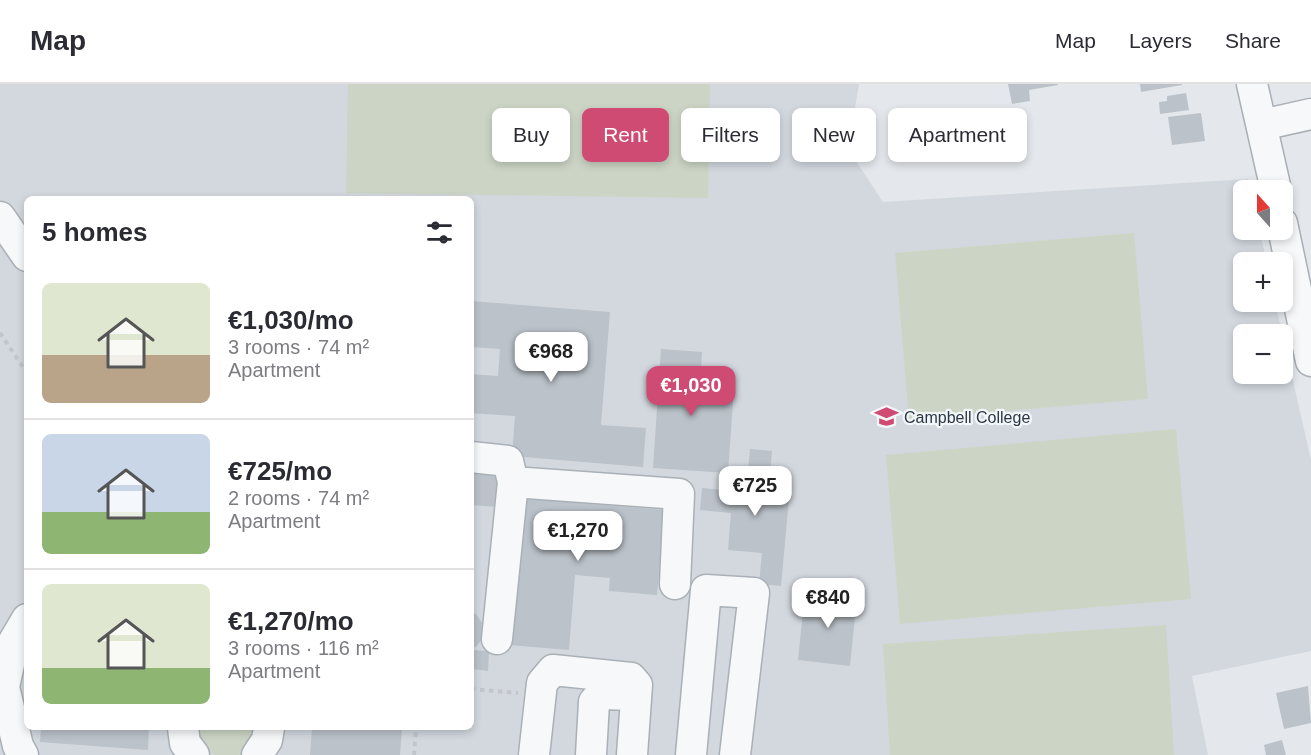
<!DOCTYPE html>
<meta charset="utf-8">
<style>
body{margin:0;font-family:Helvetica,sans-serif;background:#f2f2f3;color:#2b2b33;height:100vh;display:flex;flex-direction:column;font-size:22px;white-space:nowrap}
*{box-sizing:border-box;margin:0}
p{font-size:20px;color:#7c7c81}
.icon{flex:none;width:33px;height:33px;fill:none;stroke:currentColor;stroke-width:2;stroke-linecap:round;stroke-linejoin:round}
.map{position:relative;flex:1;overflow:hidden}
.details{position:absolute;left:24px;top:112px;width:450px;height:534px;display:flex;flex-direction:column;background:#fff;border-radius:9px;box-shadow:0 3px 9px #0003}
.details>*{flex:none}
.guide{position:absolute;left:492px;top:24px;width:570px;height:54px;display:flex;gap:12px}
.needle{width:39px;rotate:339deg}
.buttons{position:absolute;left:1233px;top:96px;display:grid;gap:12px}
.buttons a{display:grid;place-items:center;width:60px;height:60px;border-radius:9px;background:#fff;box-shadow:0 3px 9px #0003;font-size:30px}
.price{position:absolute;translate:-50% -51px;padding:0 14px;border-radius:12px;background:#fff;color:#222;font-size:20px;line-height:39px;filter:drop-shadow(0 2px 3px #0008)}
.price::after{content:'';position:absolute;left:50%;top:36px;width:18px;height:14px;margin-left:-9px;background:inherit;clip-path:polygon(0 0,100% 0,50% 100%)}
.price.current{background:#cf4b73;color:#fff}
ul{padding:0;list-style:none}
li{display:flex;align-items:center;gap:18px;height:150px;padding:0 18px}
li+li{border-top:2px solid #e1e1e2}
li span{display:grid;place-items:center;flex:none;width:168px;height:120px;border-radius:9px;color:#555}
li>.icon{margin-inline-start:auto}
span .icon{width:72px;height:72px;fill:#fffc;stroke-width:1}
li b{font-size:26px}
h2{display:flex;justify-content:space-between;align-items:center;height:72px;padding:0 18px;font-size:26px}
.tag{padding:0 21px;border-radius:9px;background:#fff;box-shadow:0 3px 9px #0003;font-size:21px;line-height:54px}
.tag.current{background:#cf4b73;color:#fff}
header{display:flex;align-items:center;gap:36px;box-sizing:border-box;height:84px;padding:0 30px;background:#fff;border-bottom:2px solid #e1e1e2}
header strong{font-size:28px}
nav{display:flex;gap:33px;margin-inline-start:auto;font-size:21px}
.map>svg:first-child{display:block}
.built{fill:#d2d8de;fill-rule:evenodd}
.green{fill:#ccd5c5}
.building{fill:#bbc2c9}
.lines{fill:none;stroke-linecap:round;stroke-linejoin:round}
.minor-casing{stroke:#a9b0b6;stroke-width:33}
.path{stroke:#c2c6cb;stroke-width:4;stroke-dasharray:4.5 4.5;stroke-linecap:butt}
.minor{stroke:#f7f8fa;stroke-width:30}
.labels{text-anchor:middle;stroke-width:4.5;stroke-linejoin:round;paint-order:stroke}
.poi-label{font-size:16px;fill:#2b3844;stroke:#f4f7f9;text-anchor:start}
</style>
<header>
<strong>Map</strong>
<nav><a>Map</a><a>Layers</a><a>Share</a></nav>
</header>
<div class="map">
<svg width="1311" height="671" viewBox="0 0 1311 671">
<rect width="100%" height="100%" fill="#e4e8ec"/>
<path class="built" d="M 0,0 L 859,0 L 848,65 L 883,118 L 1248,95 L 1251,106 L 1244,106 L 1244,146 L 1259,146 L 1267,178 L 1244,178 L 1244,218 L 1275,218 L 1311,376 L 1311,567 L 1192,592 L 1208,671 L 0,671 ZM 27,116 L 471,116 L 471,644 L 27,644 ZM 1244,250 L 1282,250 L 1282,290 L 1244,290 Z"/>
<g class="green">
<path d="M 348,0 L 710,0 L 708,114 L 346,109 Z"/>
<path d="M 1134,149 L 1148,315 L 909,335 L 895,169 Z"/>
<path d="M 1176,345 L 1191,515 L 900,540 L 886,371 Z"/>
<path d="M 1166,541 L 1174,671 L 890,671 L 883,560 Z"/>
<path d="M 196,644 L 260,644 L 243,669 L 239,671 L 215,671 L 208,667 Z"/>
</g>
<g class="building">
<path d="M 1008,0 L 1058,0 L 1058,1 L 1029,6 L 1030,17 L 1012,20 Z"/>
<path d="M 1140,0 L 1182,0 L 1182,1 L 1141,8 Z"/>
<path d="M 1186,9 L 1189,26 L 1160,30 L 1159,18 L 1167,17 L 1167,12 Z"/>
<path d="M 1201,29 L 1205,57 L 1172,61 L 1168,33 Z"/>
<path d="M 471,217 L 610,228 L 601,341 L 646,344 L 643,383 L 512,372 L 515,332 L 471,329 L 471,290 L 498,292 L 500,265 L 471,263 Z"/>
<path d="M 661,265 L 702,268 L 700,300 L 734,303 L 728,389 L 653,384 Z"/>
<path d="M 750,365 L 772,367 L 768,413 L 789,415 L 781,502 L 759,500 L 762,469 L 728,466 L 731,429 L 700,426 L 702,404 L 746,408 Z"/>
<path d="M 471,383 L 501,385 L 499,423 L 471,421 Z"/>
<path d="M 522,414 L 665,426 L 657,511 L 609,507 L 610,494 L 575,491 L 569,566 L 509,561 Z"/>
<path d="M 805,508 L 857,513 L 850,582 L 798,576 Z"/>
<path d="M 471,529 L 475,529 L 483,540 L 482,555 L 476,563 L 471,563 Z"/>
<path d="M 471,566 L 489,567 L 488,587 L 471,585 Z"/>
<path d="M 1308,602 L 1311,639 L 1284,645 L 1276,609 Z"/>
<path d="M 41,644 L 149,644 L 148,666 L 40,658 Z"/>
<path d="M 312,644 L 402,644 L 400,671 L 310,671 Z"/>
<path d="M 1282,656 L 1286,671 L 1266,671 L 1264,661 Z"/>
</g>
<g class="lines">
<defs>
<g id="minor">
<path d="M 1252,0 L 1276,106"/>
<path d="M 1262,41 L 1311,30"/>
<path d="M 0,133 L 27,172"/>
<path d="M 1282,139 L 1311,277"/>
<path d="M 471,373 L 508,377 L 513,398 L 679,410 L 675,500"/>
<path d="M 497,555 L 513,398"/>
<path d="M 183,644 L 185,659 L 194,671"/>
<path d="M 23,671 L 18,662 L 4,603 L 14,557 L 27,535"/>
<path d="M 257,671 L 267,656 L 269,644"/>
<path d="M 534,671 L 542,599 L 553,586 L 631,594 L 637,601 L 632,671"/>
<path d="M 591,671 L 594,618 L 601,610 L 636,611"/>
<path d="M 691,671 L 706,506 L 754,509 L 735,671"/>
</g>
</defs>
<use href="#minor" class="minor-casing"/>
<g class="path">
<path d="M 0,249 L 27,289"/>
<path d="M 471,605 L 518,609"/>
<path d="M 414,671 L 416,644"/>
</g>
<use href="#minor" class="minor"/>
</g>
<defs>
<symbol id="school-bare" viewBox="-9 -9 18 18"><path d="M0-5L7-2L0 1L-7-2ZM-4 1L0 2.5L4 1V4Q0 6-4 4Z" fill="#cf4b73" stroke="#f4f7f9" stroke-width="2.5" paint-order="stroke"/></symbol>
</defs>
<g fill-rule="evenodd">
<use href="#school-bare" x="870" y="316" width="33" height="33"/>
</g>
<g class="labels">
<g class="poi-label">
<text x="904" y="339">Campbell College</text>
</g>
</g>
</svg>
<div class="buttons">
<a><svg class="needle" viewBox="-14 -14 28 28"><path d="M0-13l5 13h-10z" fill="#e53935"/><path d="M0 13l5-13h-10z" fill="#7c7c81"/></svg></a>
<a>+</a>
<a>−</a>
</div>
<b class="price" style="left:551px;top:299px">€968</b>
<b class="price current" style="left:691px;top:333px">€1,030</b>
<b class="price" style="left:755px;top:433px">€725</b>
<b class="price" style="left:578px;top:478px">€1,270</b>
<b class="price" style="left:828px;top:545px">€840</b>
<div class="guide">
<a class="tag">Buy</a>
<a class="tag current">Rent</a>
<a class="tag">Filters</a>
<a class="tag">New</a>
<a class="tag">Apartment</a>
</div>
<section class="details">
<h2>5 homes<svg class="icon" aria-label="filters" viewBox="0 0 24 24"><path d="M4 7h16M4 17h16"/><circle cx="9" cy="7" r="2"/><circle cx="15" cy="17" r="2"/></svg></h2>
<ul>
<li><span style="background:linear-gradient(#dfe7d0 60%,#b9a48a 0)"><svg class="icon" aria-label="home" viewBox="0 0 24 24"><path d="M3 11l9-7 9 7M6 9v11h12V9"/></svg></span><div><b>€1,030/mo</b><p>3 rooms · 74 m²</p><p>Apartment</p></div></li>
<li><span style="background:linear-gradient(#c9d6e8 65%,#8fb573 0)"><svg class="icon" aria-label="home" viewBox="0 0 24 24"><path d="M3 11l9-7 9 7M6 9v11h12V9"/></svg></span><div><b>€725/mo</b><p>2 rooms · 74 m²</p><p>Apartment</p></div></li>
<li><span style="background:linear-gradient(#dfe7d0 70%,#8fb573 0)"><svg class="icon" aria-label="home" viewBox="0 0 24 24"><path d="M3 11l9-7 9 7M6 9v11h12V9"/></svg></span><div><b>€1,270/mo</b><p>3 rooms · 116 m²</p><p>Apartment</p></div></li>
</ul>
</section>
</div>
